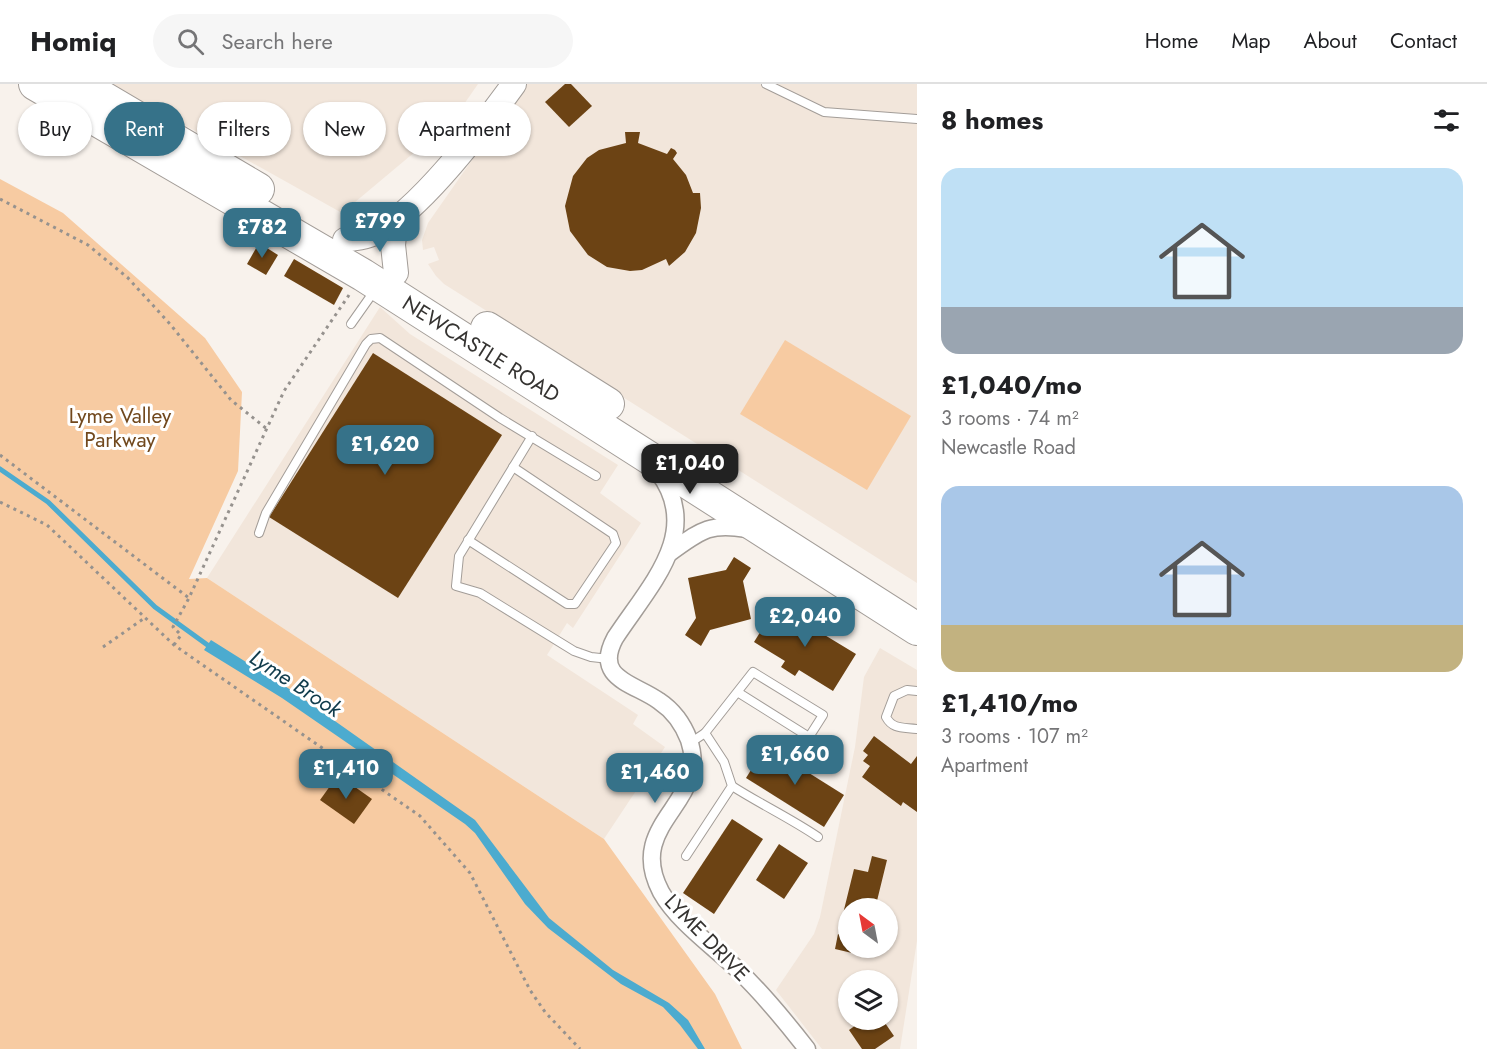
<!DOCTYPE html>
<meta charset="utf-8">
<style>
body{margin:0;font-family:Jost,sans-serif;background:#f6f6f6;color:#202124;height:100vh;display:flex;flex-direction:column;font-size:22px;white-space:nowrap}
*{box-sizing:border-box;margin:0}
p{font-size:20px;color:#757577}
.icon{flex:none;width:33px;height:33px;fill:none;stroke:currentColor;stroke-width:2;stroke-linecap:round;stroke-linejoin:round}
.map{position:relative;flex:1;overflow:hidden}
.panel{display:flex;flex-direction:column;background:#fff;width:570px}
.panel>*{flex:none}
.guide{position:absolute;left:18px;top:18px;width:570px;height:54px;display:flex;gap:12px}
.needle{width:39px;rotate:328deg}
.fabs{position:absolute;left:838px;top:814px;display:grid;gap:12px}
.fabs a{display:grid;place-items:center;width:60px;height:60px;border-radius:50%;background:#fff;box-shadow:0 2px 4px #0004;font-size:30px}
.price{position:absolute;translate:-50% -51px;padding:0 14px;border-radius:12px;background:#367289;color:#fff;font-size:20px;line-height:39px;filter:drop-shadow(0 2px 3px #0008)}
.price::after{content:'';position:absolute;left:50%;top:36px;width:18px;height:14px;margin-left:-9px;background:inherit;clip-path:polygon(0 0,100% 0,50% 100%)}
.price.active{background:#222;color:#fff}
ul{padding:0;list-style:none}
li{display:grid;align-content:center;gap:12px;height:318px;padding:0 24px}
li span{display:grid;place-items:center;height:186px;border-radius:18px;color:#555}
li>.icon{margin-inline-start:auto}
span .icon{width:108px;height:108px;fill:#fffc;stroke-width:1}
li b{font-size:26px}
h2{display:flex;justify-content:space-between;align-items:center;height:72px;padding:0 24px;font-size:26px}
.chip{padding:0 21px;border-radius:27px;background:#fff;box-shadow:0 2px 4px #0004;font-size:21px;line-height:54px}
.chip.active{background:#367289;color:#fff}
header{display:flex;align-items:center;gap:36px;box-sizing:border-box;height:84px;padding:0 30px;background:#fff;border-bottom:2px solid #e0e0e0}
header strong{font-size:28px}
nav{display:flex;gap:33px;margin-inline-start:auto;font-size:21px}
.search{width:420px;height:54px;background:#f6f6f6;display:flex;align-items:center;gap:15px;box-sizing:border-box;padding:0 21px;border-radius:33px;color:#757577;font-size:22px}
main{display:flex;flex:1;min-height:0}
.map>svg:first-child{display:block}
.built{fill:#f2e6db;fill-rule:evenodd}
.green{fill:#f7cba2}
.water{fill:#4cabcf}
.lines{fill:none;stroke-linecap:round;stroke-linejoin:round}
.stream{stroke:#4cabcf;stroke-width:5}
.building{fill:#6c4314}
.lane-casing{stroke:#a39d98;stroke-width:10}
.street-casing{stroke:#a39d98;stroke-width:19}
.secondary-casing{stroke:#a39d98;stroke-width:26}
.highway-casing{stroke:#a39d98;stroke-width:34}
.path{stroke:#96928e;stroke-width:3;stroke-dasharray:3 4.5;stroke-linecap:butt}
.lane{stroke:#fff;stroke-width:8}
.street{stroke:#fff;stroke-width:16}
.secondary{stroke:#fff;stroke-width:24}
.highway{stroke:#fff;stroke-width:32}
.labels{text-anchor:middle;stroke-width:6;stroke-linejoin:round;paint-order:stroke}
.street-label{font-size:21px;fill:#353331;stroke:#fff}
.park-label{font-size:21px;fill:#71481d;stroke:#fff}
.water-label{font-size:22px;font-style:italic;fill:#113c4c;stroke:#fff}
</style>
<header>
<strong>Homiq</strong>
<div class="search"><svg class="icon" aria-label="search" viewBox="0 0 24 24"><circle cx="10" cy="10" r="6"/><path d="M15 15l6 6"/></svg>Search here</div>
<nav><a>Home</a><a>Map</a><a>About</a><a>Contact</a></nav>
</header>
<main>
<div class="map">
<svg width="917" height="965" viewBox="0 0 917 965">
<rect width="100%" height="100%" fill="#f8f2ec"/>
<g class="built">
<path d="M 111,0 L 478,0 L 453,36 L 342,129 Z"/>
<path d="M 525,0 L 917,0 L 917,499 L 444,200 L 436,192 L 428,180 L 439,176 L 434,163 L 423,166 L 422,156 L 428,139 Z"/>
<path d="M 380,223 L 410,250 L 618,381 L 600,409 L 641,439 L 573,544 L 567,539 L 547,571 L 638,631 L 633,640 L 665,663 L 604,755 L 207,494 Z"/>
<path d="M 880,564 L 917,586 L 917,857 L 900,965 L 822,965 L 776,906 L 814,850 L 820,833 L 855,663 L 864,593 ZM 849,825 L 888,825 L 888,864 L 849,864 ZM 849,897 L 888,897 L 888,936 L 849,936 Z"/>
</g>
<g class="green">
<path d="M 0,95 L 63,129 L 205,254 L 242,308 L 238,387 L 189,495 L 207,494 L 604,755 L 715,910 L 742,965 L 0,965 Z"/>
<path d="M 785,256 L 911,332 L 867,406 L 740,330 Z"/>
</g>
<path class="water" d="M 211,556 L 291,606 L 475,736 L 549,834 L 613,886 L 669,919 L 688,936 L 705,965 L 698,965 L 680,941 L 663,923 L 621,900 L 548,844 L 525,820 L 475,749 L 465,740 L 282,614 L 204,566 Z"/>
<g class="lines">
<path class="stream" d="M 0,385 L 48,418 L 155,523 L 213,565"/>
</g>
<g class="building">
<path d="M 565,0 L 571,0 L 592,22 L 569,43 L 545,18 Z"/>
<path d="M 32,23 L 79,49 L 70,67 L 23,41 Z"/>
<path d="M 625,48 L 640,48 L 638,59 L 667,70 L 671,64 L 675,66 L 677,69 L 673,75 L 686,91 L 693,109 L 700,109 L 701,124 L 696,149 L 685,168 L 669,182 L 666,175 L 642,186 L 630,187 L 607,183 L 588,171 L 570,147 L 565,122 L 573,92 L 587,74 L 599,66 L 626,59 Z"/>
<path d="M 259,159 L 278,171 L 266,191 L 247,180 Z"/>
<path d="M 294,175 L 343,204 L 334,221 L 284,192 Z"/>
<path d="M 373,269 L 502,351 L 398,514 L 269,433 Z"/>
<path d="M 734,473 L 751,484 L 743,497 L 751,535 L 710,546 L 701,562 L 685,551 L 696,534 L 688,494 L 726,486 Z"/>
<path d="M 777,521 L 809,541 L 813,535 L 827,544 L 823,550 L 856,570 L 833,607 L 799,586 L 795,592 L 781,583 L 785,577 L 754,558 Z"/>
<path d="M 874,652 L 911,680 L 917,672 L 917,728 L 903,718 L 901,722 L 862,693 L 870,682 L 863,677 L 868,671 L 863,667 Z"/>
<path d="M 766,662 L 844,711 L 824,743 L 746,694 Z"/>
<path d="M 338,691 L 372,715 L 354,740 L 320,716 Z"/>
<path d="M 732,735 L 763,755 L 714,830 L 683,809 Z"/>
<path d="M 779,760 L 808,779 L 784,815 L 756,796 Z"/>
<path d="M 872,772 L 887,776 L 875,825 L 849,825 L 849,845 L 840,842 L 854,785 L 868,788 Z"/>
<path d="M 838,850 L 849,853 L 849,864 L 867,864 L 865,872 L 835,865 Z"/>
<path d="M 863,936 L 883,936 L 894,952 L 875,965 L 862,965 L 849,946 Z"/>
</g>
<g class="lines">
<defs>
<g id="lane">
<path d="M 766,0 L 824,28 L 917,35"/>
<path d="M 351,240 L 375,206"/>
<path d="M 532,352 L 459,472 L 456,502 L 480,509 L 574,567 L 591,573 L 609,575"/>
<path d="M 259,449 L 266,429 L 366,260 L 371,255 L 380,254 L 500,334 L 596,392"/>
<path d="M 468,456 L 567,520 L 575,520 L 616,459 L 613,450 L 513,383"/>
<path d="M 917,607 L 907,606 L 894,612 L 886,633 C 893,646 904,643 917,645"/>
<path d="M 705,649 L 753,588 L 823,631 L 809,653 L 739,609"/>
<path d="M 732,702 C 760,720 790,734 818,753"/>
<path d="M 686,772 L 732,702 L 724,678 L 705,649 L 690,659"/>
</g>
<g id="street">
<path d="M 658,388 C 704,448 649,502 615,554 C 593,595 634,599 659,617 C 674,627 683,640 689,656 C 711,720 624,738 661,808 C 678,838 713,862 738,886 C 763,910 786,938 807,965"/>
<path d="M 671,468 C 699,448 709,438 746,445"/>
</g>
<g id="secondary">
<path d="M 345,156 C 353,154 363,154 372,150 C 416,132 485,40 514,0"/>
<path d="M 396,189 L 393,161 L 396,134"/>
</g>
<g id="highway">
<path d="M 35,0 L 363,191 L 917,545"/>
<path d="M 80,0 L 258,105"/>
<path d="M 487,244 L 608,320"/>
</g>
</defs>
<use href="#lane" class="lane-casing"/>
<use href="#street" class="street-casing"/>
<use href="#secondary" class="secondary-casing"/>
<use href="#highway" class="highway-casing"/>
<g class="path">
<path d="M 0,115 L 88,161 L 128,194 L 170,240 L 231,316 L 267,345"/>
<path d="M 0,371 L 189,514"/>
<path d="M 0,418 L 47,441 L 174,561 L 420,732 L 470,789 L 530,906 L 545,928 L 580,965"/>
<path d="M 174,561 L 181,551 L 173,543 L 189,514 L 284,307 L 349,211"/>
<path d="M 103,563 L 146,533"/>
</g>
<use href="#lane" class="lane"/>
<use href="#street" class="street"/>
<use href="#secondary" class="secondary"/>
<use href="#highway" class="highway"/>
</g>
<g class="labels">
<g class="street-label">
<text transform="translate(481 265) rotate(32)" y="7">NEWCASTLE ROAD</text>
<text transform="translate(707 854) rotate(46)" y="7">LYME DRIVE</text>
</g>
<g class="park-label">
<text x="120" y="339">Lyme Valley<tspan x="120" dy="24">Parkway</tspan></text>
</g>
<g class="water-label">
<text transform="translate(296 599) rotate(33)" y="8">Lyme Brook</text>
</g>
</g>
</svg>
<div class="fabs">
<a><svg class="needle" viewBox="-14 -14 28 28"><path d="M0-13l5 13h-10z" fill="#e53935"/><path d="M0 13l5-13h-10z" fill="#757577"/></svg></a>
<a><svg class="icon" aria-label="layers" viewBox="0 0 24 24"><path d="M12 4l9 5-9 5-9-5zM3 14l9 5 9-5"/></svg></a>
</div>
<b class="price" style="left:380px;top:169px">£799</b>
<b class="price" style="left:262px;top:175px">£782</b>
<b class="price" style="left:385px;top:392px">£1,620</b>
<b class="price active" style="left:690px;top:411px">£1,040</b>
<b class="price" style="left:805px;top:564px">£2,040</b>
<b class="price" style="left:795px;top:702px">£1,660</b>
<b class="price" style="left:346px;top:716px">£1,410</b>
<b class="price" style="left:655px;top:720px">£1,460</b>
<div class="guide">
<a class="chip">Buy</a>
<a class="chip active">Rent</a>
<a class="chip">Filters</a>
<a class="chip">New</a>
<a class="chip">Apartment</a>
</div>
</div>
<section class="panel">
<h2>8 homes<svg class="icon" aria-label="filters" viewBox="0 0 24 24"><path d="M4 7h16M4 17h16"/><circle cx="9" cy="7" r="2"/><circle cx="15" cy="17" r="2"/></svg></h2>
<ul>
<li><span style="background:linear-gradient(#bfe0f5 75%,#9aa5b1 0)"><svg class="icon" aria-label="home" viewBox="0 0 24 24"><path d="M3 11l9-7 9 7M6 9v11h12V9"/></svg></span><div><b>£1,040/mo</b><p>3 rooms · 74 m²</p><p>Newcastle Road</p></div></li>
<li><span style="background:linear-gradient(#a9c7e8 75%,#c2b280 0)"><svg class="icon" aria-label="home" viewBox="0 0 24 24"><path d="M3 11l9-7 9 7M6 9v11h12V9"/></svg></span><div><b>£1,410/mo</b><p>3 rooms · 107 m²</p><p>Apartment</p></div></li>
</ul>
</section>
</main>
